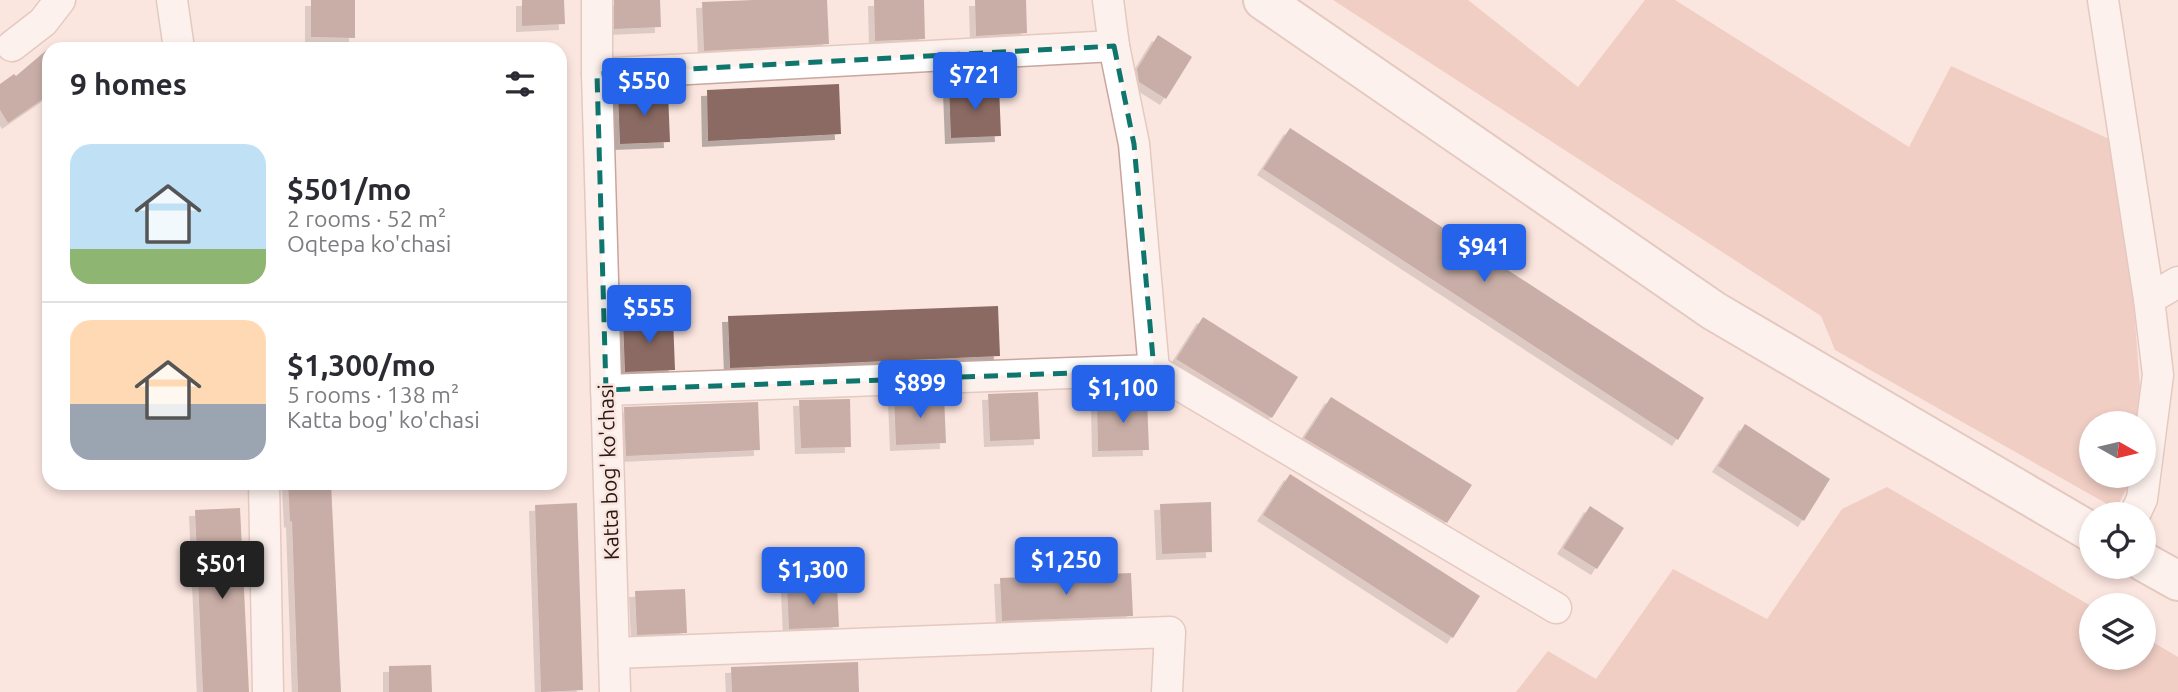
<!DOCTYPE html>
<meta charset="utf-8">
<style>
body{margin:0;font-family:Ubuntu,sans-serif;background:#f2f2f3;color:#2b2b33;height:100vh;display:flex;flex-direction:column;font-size:26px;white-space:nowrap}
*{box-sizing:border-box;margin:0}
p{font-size:23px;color:#7c7c81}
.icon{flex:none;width:38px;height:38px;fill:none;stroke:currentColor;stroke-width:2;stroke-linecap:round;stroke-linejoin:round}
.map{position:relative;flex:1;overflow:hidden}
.drawer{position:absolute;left:42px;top:42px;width:525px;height:448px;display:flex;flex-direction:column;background:#fff;border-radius:21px;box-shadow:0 4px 10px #0003}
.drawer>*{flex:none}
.needle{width:46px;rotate:98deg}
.controls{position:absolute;left:2079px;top:411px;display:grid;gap:14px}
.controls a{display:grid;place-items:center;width:77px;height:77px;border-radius:50%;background:#fff;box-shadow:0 4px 10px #0003;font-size:35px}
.price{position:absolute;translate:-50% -60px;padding:0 16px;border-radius:7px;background:#2563eb;color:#fff;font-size:23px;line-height:46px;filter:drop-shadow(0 2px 4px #0008)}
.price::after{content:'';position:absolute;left:50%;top:42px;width:21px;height:16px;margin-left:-10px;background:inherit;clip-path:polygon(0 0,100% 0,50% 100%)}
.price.active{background:#222;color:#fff}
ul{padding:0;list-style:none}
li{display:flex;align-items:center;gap:21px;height:175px;padding:0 28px}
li+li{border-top:2px solid #e1e1e2}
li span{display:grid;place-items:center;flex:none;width:196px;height:140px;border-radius:21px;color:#555}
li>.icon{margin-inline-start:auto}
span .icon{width:84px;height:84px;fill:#fffc;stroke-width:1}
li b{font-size:30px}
h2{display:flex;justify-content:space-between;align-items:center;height:84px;padding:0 28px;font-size:30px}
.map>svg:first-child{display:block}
.green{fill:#e3b2a4}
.building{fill:#8a6b62;filter:url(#shadow)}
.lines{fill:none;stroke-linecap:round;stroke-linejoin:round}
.street-casing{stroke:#c8a69d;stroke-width:33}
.secondary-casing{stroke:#c8a69d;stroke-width:42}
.street{stroke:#fff;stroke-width:30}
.secondary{stroke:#fff;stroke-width:38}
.marked{fill:none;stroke:#0f766e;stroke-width:5;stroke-dasharray:14 9;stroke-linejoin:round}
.labels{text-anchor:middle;stroke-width:5;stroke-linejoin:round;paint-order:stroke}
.street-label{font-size:21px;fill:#251815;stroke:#fbe5df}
</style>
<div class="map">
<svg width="2178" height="692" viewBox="0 0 2178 692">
<defs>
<filter id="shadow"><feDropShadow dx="-6" dy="6" stdDeviation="0" flood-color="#0004"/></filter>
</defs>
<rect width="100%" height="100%" fill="#fbe5df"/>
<g class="green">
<path d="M 1333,0 L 1468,0 L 1578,87 L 1645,0 L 1675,0 L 1909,147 L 1951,66 L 2122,145 L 2140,388 L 2136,423 L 2091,424 L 2091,476 L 2130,476 L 2129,484 L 2116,509 L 1835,350 L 1821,316 Z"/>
<path d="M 1887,487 L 2091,606 L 2091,658 L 2144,658 L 2144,637 L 2178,657 L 2178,692 L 1516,692 L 1548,651 L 1596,679 L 1673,569 L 1767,619 L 1842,509 Z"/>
</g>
<g class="building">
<path d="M 311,0 L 355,0 L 355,38 L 311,37 Z"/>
<path d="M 522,0 L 564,0 L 565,24 L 522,26 Z"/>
<path d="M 614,0 L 660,0 L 661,27 L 614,29 Z"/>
<path d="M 754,0 L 827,0 L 829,44 L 704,51 L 702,2 Z"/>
<path d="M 874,0 L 924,0 L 925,39 L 875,41 Z"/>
<path d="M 975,0 L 1026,0 L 1027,33 L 976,36 Z"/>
<path d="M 1158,35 L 1192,57 L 1166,99 L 1139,82 L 1137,69 Z"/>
<path d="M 49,48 L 49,95 L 8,123 L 0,110 L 0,84 L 14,74 L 16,76 Z"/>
<path d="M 839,84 L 841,134 L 708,141 L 707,90 Z"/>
<path d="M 999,86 L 1001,136 L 951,138 L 949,87 Z"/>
<path d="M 668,92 L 670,142 L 620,144 L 618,94 Z"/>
<path d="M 1290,128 L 1704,398 L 1678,440 L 1263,169 Z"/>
<path d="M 998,306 L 1000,356 L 730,368 L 728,316 Z"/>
<path d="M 1203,317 L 1298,377 L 1272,418 L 1176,359 Z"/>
<path d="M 673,318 L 675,370 L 625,372 L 623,320 Z"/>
<path d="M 1038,392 L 1040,439 L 990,441 L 988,394 Z"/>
<path d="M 944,395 L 946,443 L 896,445 L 894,397 Z"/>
<path d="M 1331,397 L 1472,485 L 1447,523 L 1304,438 Z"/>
<path d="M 850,399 L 851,447 L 801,448 L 799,400 Z"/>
<path d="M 1147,399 L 1149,450 L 1098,451 L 1097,401 Z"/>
<path d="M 758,402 L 760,450 L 626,456 L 624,407 Z"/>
<path d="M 1745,424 L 1830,479 L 1804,521 L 1718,466 Z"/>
<path d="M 1290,474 L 1480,596 L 1453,638 L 1263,515 Z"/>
<path d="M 288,483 L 331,483 L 341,692 L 298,692 L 292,521 L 290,522 Z"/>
<path d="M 1211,502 L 1212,552 L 1162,554 L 1160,504 Z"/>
<path d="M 577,503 L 583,690 L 541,692 L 535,505 Z"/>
<path d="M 1590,506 L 1624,528 L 1597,569 L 1563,548 Z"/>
<path d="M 240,508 L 249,692 L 203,692 L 195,510 Z"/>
<path d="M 1131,573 L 1133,616 L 1002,621 L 1000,578 Z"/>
<path d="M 837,585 L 839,627 L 789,629 L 787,587 Z"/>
<path d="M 685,589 L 687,633 L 637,635 L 635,591 Z"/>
<path d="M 858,662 L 859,692 L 732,692 L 731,667 Z"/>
<path d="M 431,665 L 432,692 L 389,692 L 389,666 Z"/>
</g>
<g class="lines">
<defs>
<g id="street">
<path d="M 172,0 L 179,49"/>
<path d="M 597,0 L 597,74 L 615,692"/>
<path d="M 1108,0 L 1114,46 L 1134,144 L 1154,370"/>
<path d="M 2103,0 L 2149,299 L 2158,375 L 2142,499 L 2135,514"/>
<path d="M 12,46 L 43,22 L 60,0"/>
<path d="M 597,74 L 1114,46"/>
<path d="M 2149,299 L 2178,282"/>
<path d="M 606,390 L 1154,370 L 1556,608"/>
<path d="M 264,483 L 268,692"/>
<path d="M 614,653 L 1170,632 L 1167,692"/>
</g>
<g id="secondary">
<path d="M 1263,0 L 1714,311 L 2091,532"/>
<path d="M 2144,562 L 2178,581"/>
</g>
</defs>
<use href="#street" class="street-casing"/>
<use href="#secondary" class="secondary-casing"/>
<use href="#street" class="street"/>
<use href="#secondary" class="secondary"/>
</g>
<path d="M0 0H2178V692H0ZM 1114,46 L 1134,144 L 1154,370 L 606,390 L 597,74 Z" fill="#fbe5df" fill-opacity=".55" fill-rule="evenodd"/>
<path class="marked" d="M 1114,46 L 1134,144 L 1154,370 L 606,390 L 597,74 Z"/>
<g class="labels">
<g class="street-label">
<text transform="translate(609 472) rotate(-92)" y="7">Katta bog' ko'chasi</text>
</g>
</g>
</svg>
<div class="controls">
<a><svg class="needle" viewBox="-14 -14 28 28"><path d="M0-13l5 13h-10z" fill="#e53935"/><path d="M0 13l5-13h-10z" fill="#7c7c81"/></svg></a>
<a><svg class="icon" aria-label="locate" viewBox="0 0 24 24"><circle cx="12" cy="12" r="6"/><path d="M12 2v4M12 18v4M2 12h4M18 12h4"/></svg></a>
<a><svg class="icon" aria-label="layers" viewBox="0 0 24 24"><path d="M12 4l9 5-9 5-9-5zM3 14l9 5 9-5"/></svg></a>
</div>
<b class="price" style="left:975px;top:112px">$721</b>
<b class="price" style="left:644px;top:118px">$550</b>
<b class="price" style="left:1484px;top:284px">$941</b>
<b class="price" style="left:649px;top:345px">$555</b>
<b class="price" style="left:920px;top:420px">$899</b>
<b class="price" style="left:1123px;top:425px">$1,100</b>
<b class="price" style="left:1066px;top:597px">$1,250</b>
<b class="price active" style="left:222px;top:601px">$501</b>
<b class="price" style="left:813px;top:607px">$1,300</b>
<section class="drawer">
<h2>9 homes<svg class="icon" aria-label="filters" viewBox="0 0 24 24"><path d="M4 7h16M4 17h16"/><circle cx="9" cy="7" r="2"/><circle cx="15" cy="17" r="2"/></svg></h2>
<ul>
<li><span style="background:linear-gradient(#bfe0f5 75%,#8fb573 0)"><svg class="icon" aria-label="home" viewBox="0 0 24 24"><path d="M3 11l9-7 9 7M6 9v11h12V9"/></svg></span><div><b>$501/mo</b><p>2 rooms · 52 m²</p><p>Oqtepa ko'chasi</p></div></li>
<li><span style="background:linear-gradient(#ffd9b3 60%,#9aa5b1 0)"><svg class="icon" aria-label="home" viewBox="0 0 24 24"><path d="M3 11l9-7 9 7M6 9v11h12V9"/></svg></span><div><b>$1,300/mo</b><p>5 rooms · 138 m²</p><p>Katta bog' ko'chasi</p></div></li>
</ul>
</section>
</div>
